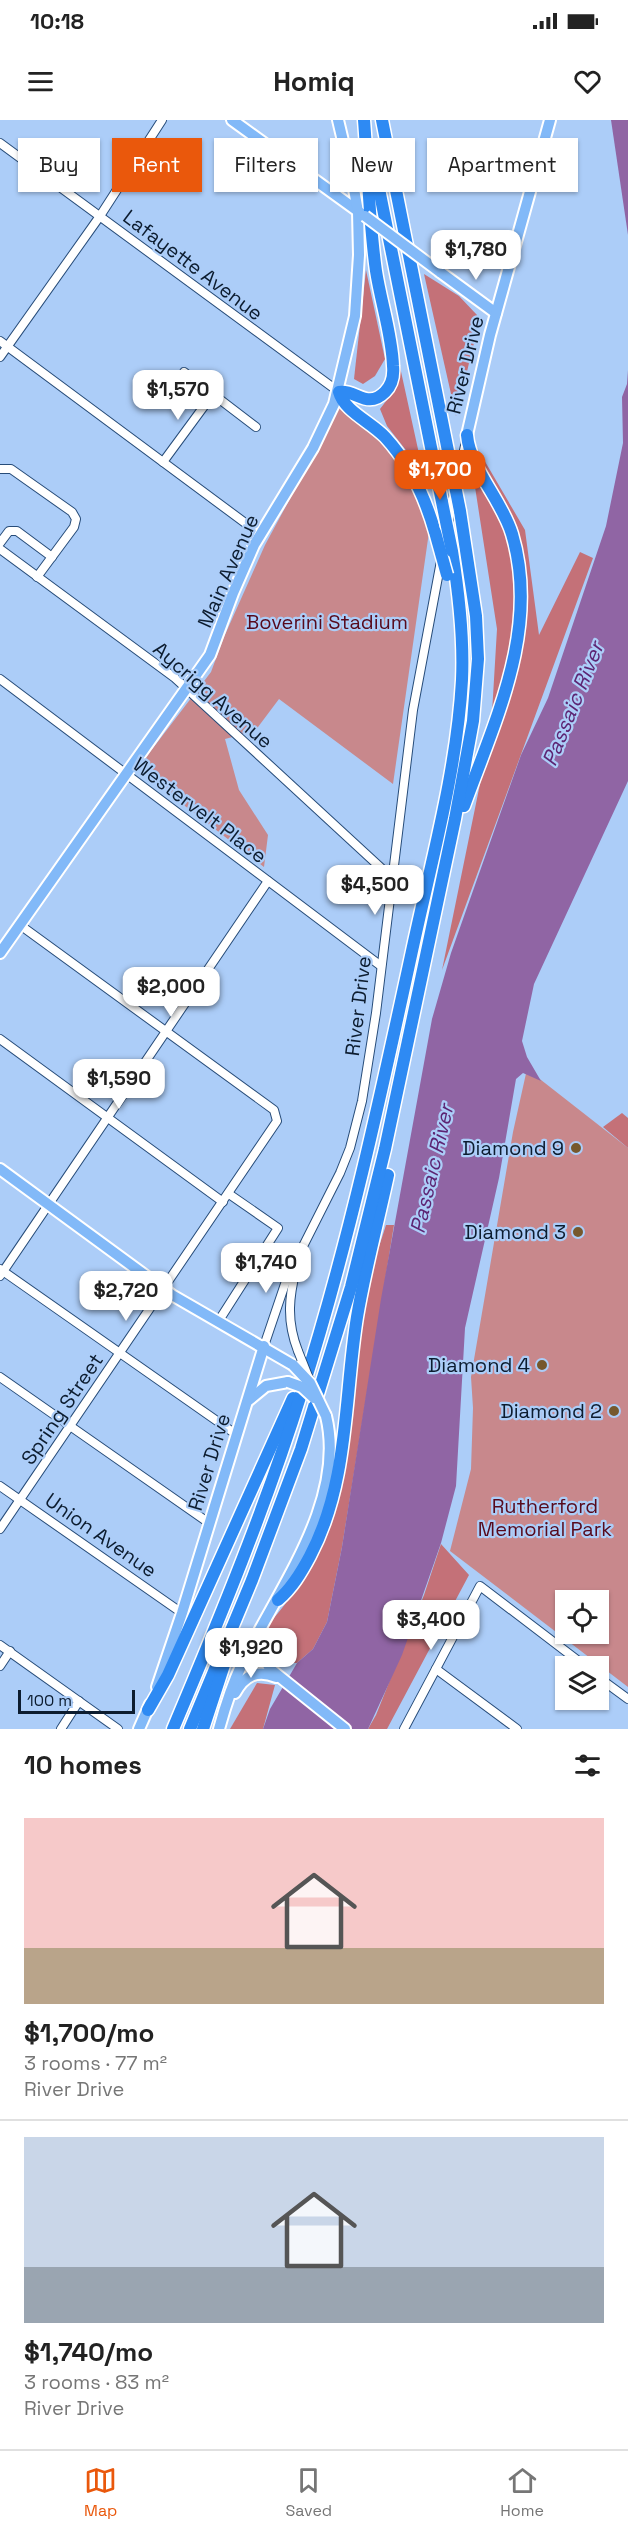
<!DOCTYPE html>
<meta charset="utf-8">
<style>
body{margin:0;font-family:"Space Grotesk",sans-serif;background:#f2f2f2;color:#222;height:100vh;display:flex;flex-direction:column;font-size:22px;white-space:nowrap}
*{box-sizing:border-box;margin:0}
p{font-size:20px;color:#767676}
.icon{flex:none;width:33px;height:33px;fill:none;stroke:currentColor;stroke-width:2;stroke-linecap:round;stroke-linejoin:round}
.map{position:relative;height:1609px;overflow:hidden}
.drawer{display:flex;flex-direction:column;background:#fff;flex:1}
.drawer>*{flex:none}
.hud{position:absolute;left:18px;top:18px;width:592px;height:54px;display:flex;gap:12px}
.controls{position:absolute;left:555px;top:1470px;display:grid;gap:12px}
.controls a{display:grid;place-items:center;width:54px;height:54px;border-radius:0px;background:#fff;box-shadow:0 2px 4px #0004;font-size:30px}
.scale{position:absolute;left:18px;bottom:15px;width:117px;box-sizing:border-box;padding-left:6px;border:3px solid #0c1c2f;border-top:0;font-size:16px;line-height:21px;white-space:nowrap;color:#0c1c2f;-webkit-text-stroke:4px #accdf8;paint-order:stroke}
.price{position:absolute;translate:-50% -51px;padding:0 14px;border-radius:12px;background:#fff;color:#222;font-size:20px;line-height:39px;filter:drop-shadow(0 2px 3px #0008)}
.price::after{content:'';position:absolute;left:50%;top:36px;width:18px;height:14px;margin-left:-9px;background:inherit;clip-path:polygon(0 0,100% 0,50% 100%)}
.price.current{background:#ea580c;color:#fff}
ul{padding:0;list-style:none}
li{display:grid;align-content:center;gap:12px;height:318px;padding:0 24px}
li+li{border-top:2px solid #e0e0e0}
li span{display:grid;place-items:center;height:186px;border-radius:0px;color:#555}
li>.icon{margin-inline-start:auto}
span .icon{width:108px;height:108px;fill:#fffc;stroke-width:1}
li b{font-size:26px}
h2{display:flex;justify-content:space-between;align-items:center;height:72px;padding:0 24px;font-size:26px}
.tag{padding:0 21px;border-radius:0px;background:#fff;box-shadow:0 2px 4px #0004;font-size:21px;line-height:54px}
.tag.current{background:#ea580c;color:#fff}
.status{display:flex;justify-content:space-between;align-items:center;height:42px;padding:0 30px;background:#fff;direction:ltr}
.status svg{height:16px;fill:currentColor}
header{display:flex;justify-content:space-between;align-items:center;height:78px;padding:0 24px;background:#fff;font-size:27px;font-weight:700}
.tabs{display:flex;justify-content:space-around;align-items:center;height:84px;border-top:2px solid #e0e0e0;background:#fff;font-size:16px;color:#767676}
.tabs a{display:grid;justify-items:center;gap:3px}
.tabs .current{color:#ea580c}
.map>svg:first-child{display:block}
.green{fill:#c8888c;fill-rule:evenodd}
.forest{fill:#c47178}
.water{fill:#9065a4}
.lines{fill:none;stroke-linecap:round;stroke-linejoin:round}
.minor-casing{stroke:#274c79;stroke-width:10}
.major-casing{stroke:#fff;stroke-width:14}
.highway-casing{stroke:#fff;stroke-width:15}
.minor{stroke:#fff;stroke-width:8}
.major{stroke:#82b9f8;stroke-width:10}
.highway{stroke:#2e8af3;stroke-width:12}
.minor-bridge-casing{stroke:#274c79;stroke-width:10;stroke-linecap:butt}
.major-bridge-casing{stroke:#fff;stroke-width:14;stroke-linecap:butt}
.highway-bridge-casing{stroke:#fff;stroke-width:15;stroke-linecap:butt}
.minor-bridge{stroke:#fff;stroke-width:8}
.major-bridge{stroke:#82b9f8;stroke-width:10}
.highway-bridge{stroke:#2e8af3;stroke-width:12}
.poi-dot{fill:#76582d;stroke:#accdf8;stroke-width:2}
.labels{text-anchor:middle;stroke-width:4.5;stroke-linejoin:round;paint-order:stroke}
.street-label{font-size:20px;fill:#0c1c2f;stroke:#accdf8}
.park-label{font-size:20px;fill:#570a1c;stroke:#accdf8}
.poi-label{font-size:20px;fill:#0c1c2f;stroke:#accdf8;text-anchor:end}
.water-label{font-size:21px;font-style:italic;fill:#5d2573;stroke:#accdf8}
</style>
<div class="status"><b>10:18</b><svg viewBox="0 0 49 12"><path d="M0 12V9h3v3zM5 12V6h3v6zM10 12V3h3v9zM15 12V0h3v12zM26 1h20v11H26zM47 4h2v5h-2z"/></svg></div>
<header><svg class="icon" aria-label="menu" viewBox="0 0 24 24"><path d="M4 6h16M4 12h16M4 18h16"/></svg>Homiq<svg class="icon" aria-label="heart" viewBox="0 0 24 24"><path d="M12 20l-8-8c-3-5 5-10 8-4 3-6 11-1 8 4z"/></svg></header>
<div class="map">
<svg width="628" height="1609" viewBox="0 0 628 1609">
<rect width="100%" height="100%" fill="#accdf8"/>
<g class="green">
<path d="M 339,288 L 371,307 L 413,360 L 429,412 L 393,664 L 279,579 L 255,611 L 225,619 L 239,670 L 268,715 L 264,747 L 137,649 L 211,552 L 224,517 L 265,425 Z"/>
<path d="M 527,949 L 628,1028 L 628,1567 L 450,1431 L 471,1349 L 473,1288 L 471,1257 L 513,1012 ZM 566,1480 L 598,1480 L 598,1514 L 566,1514 Z"/>
</g>
<g class="forest">
<path d="M 366,150 L 385,239 L 375,256 L 363,264 L 354,259 Z"/>
<path d="M 424,154 L 459,176 L 477,195 L 475,219 L 456,296 Z"/>
<path d="M 400,247 L 423,352 L 387,306 L 380,289 L 393,272 Z"/>
<path d="M 473,321 L 525,410 L 539,515 L 580,432 L 593,438 L 442,850 L 491,610 L 497,509 L 475,367 Z"/>
<path d="M 622,993 L 628,998 L 628,1028 L 603,1007 Z"/>
<path d="M 386,1105 L 394,1105 L 342,1427 L 327,1502 L 313,1529 L 297,1543 L 282,1543 L 270,1533 L 267,1506 C 292,1478 321,1437 332,1401 C 355,1321 350,1237 369,1157 C 374,1139 381,1122 386,1105 Z"/>
<path d="M 441,1424 L 469,1455 L 387,1609 L 368,1609 L 376,1595 L 424,1475 Z"/>
<path d="M 257,1563 L 275,1565 L 263,1609 L 230,1609 Z"/>
</g>
<g class="water">
<path d="M 611,0 L 628,0 L 628,115 Z"/>
<path d="M 628,250 L 628,661 L 534,864 L 522,921 L 527,937 L 541,961 L 523,953 L 516,959 L 499,1058 L 465,1208 L 456,1366 L 441,1423 L 402,1535 L 368,1609 L 263,1609 L 270,1589 L 297,1543 L 313,1529 L 327,1502 L 342,1427 L 381,1179 L 432,899 L 451,833 L 521,635 L 548,578 L 606,406 L 623,323 L 622,277 L 627,264 Z"/>
</g>
<g class="lines">
<defs>
<g id="minor">
<path d="M 0,23 L 339,272"/>
<path d="M 0,221 L 260,414"/>
<path d="M 0,237 L 100,96 L 162,0"/>
<path d="M 184,252 L 256,307"/>
<path d="M 163,342 L 213,274"/>
<path d="M 0,349 L 11,349 L 72,392 L 76,399 L 74,407 L 37,457"/>
<path d="M 457,362 L 466,321"/>
<path d="M 449,400 L 454,373"/>
<path d="M 0,423 L 9,411 L 17,411 L 52,437"/>
<path d="M 0,429 L 175,558 L 393,759"/>
<path d="M 0,559 L 381,846"/>
<path d="M 0,919 L 223,1082"/>
<path d="M 297,1145 C 289,1176 286,1200 298,1231"/>
<path d="M 0,1149 L 237,1315"/>
<path d="M 0,1156 L 268,761"/>
<path d="M 218,1202 L 278,1108 L 229,1074"/>
<path d="M 264,1226 L 287,1158 L 340,1053 L 350,1028 L 362,981 L 376,893 L 413,590 L 441,441"/>
<path d="M 0,1257 L 209,1403"/>
<path d="M 0,1366 L 182,1493"/>
<path d="M 0,1409 L 277,1001 L 274,990 L 20,805"/>
<path d="M 0,1525 L 118,1609"/>
<path d="M 0,1546 L 10,1531"/>
<path d="M 436,1549 L 517,1609"/>
<path d="M 598,1557 L 628,1579"/>
<path d="M 61,1609 L 79,1581"/>
<path d="M 404,1609 L 480,1466 L 585,1546"/>
</g>
<g id="major">
<path d="M 232,0 L 362,94"/>
<path d="M 440,152 L 496,193"/>
<path d="M 467,315 L 490,215 L 550,0"/>
<path d="M 0,833 L 210,535 L 233,473 L 254,425 L 313,328 L 334,284 L 355,196 L 359,135 L 358,92 L 353,63 L 338,0"/>
<path d="M 0,1049 L 172,1175 L 293,1245"/>
<path d="M 249,1280 L 266,1266 L 288,1262"/>
<path d="M 261,1510 L 261,1530 L 270,1549 L 345,1609"/>
<path d="M 157,1567 L 182,1493 L 264,1226"/>
<path d="M 235,1573 C 244,1556 257,1549 276,1557"/>
<path d="M 139,1609 L 150,1584"/>
<path d="M 219,1609 C 225,1587 232,1565 242,1544 C 277,1470 347,1382 326,1296"/>
</g>
<g id="highway">
<path d="M 364,0 C 368,50 369,102 376,151 C 381,183 392,215 393,246 C 394,256 392,265 385,272 C 367,290 356,269 339,272 C 344,291 371,302 385,317 C 410,344 425,377 435,412"/>
<path d="M 382,0 L 450,341"/>
<path d="M 373,39 L 442,382"/>
<path d="M 464,686 C 496,598 540,508 512,414 C 502,380 470,349 467,315"/>
<path d="M 278,1480 C 292,1468 301,1453 310,1436 C 349,1362 344,1278 357,1197 C 365,1149 378,1102 388,1055"/>
<path d="M 148,1590 L 168,1555 L 293,1278"/>
<path d="M 173,1609 C 220,1498 266,1386 302,1271 C 348,1126 380,979 412,831 C 431,742 457,651 462,560 C 464,516 459,474 452,431"/>
<path d="M 190,1609 L 252,1460 L 301,1329 L 351,1167 L 385,1029 L 455,699 L 473,601 L 478,539 L 476,496 L 460,391"/>
<path d="M 203,1609 L 224,1545"/>
</g>
</defs>
<use href="#minor" class="minor-casing"/>
<use href="#major" class="major-casing"/>
<use href="#highway" class="highway-casing"/>
<use href="#minor" class="minor"/>
<use href="#major" class="major"/>
<use href="#highway" class="highway"/>
<defs>
<path id="minor-bridge" d="M 298,1231 L 310,1261"/>
<g id="major-bridge">
<path d="M 365,96 L 440,152"/>
<path d="M 293,1245 L 310,1263 L 326,1296"/>
<path d="M 288,1262 L 302,1267 L 314,1278"/>
</g>
<g id="highway-bridge">
<path d="M 450,341 L 460,391"/>
<path d="M 442,382 L 452,431"/>
<path d="M 435,412 L 447,455"/>
</g>
</defs>
<use href="#minor-bridge" class="minor-bridge-casing"/>
<use href="#major-bridge" class="major-bridge-casing"/>
<use href="#highway-bridge" class="highway-bridge-casing"/>
<use href="#minor-bridge" class="minor-bridge"/>
<use href="#major-bridge" class="major-bridge"/>
<use href="#highway-bridge" class="highway-bridge"/>
</g>
<g class="poi-dot">
<circle cx="576" cy="1028" r="6"/>
<circle cx="578" cy="1112" r="6"/>
<circle cx="542" cy="1245" r="6"/>
<circle cx="614" cy="1291" r="6"/>
</g>
<g class="labels">
<g class="street-label">
<text transform="translate(193 145) rotate(37)" y="7">Lafayette Avenue</text>
<text transform="translate(465 245) rotate(-76)" y="7">River Drive</text>
<text transform="translate(228 451) rotate(-66)" y="7">Main Avenue</text>
<text transform="translate(213 575) rotate(41)" y="7">Aycrigg Avenue</text>
<text transform="translate(200 690) rotate(37)" y="7">Westervelt Place</text>
<text transform="translate(358 886) rotate(-83)" y="7">River Drive</text>
<text transform="translate(62 1289) rotate(-56)" y="7">Spring Street</text>
<text transform="translate(209 1342) rotate(-73)" y="7">River Drive</text>
<text transform="translate(101 1415) rotate(35)" y="7">Union Avenue</text>
</g>
<g class="park-label">
<text x="327" y="509">Boverini Stadium</text>
<text x="545" y="1393">Rutherford<tspan x="545" dy="23">Memorial Park</tspan></text>
</g>
<g class="poi-label">
<text x="564" y="1035">Diamond 9</text>
<text x="566" y="1119">Diamond 3</text>
<text x="530" y="1252">Diamond 4</text>
<text x="602" y="1298">Diamond 2</text>
</g>
<g class="water-label">
<text transform="translate(573 584) rotate(-68)" y="7">Passaic River</text>
<text transform="translate(432 1049) rotate(-77)" y="7">Passaic River</text>
</g>
</g>
</svg>
<div class="controls">
<a><svg class="icon" aria-label="locate" viewBox="0 0 24 24"><circle cx="12" cy="12" r="6"/><path d="M12 2v4M12 18v4M2 12h4M18 12h4"/></svg></a>
<a><svg class="icon" aria-label="layers" viewBox="0 0 24 24"><path d="M12 4l9 5-9 5-9-5zM3 14l9 5 9-5"/></svg></a>
</div>
<div class="scale">100 m</div>
<b class="price" style="left:476px;top:161px">$1,780</b>
<b class="price" style="left:178px;top:301px">$1,570</b>
<b class="price current" style="left:440px;top:381px">$1,700</b>
<b class="price" style="left:375px;top:796px">$4,500</b>
<b class="price" style="left:171px;top:898px">$2,000</b>
<b class="price" style="left:119px;top:990px">$1,590</b>
<b class="price" style="left:266px;top:1174px">$1,740</b>
<b class="price" style="left:126px;top:1202px">$2,720</b>
<b class="price" style="left:431px;top:1531px">$3,400</b>
<b class="price" style="left:251px;top:1559px">$1,920</b>
<div class="hud">
<a class="tag">Buy</a>
<a class="tag current">Rent</a>
<a class="tag">Filters</a>
<a class="tag">New</a>
<a class="tag">Apartment</a>
</div>
</div>
<section class="drawer">
<h2>10 homes<svg class="icon" aria-label="filters" viewBox="0 0 24 24"><path d="M4 7h16M4 17h16"/><circle cx="9" cy="7" r="2"/><circle cx="15" cy="17" r="2"/></svg></h2>
<ul>
<li><span style="background:linear-gradient(#f6c9c9 70%,#b9a48a 0)"><svg class="icon" aria-label="home" viewBox="0 0 24 24"><path d="M3 11l9-7 9 7M6 9v11h12V9"/></svg></span><div><b>$1,700/mo</b><p>3 rooms · 77 m²</p><p>River Drive</p></div></li>
<li><span style="background:linear-gradient(#c9d6e8 70%,#9aa5b1 0)"><svg class="icon" aria-label="home" viewBox="0 0 24 24"><path d="M3 11l9-7 9 7M6 9v11h12V9"/></svg></span><div><b>$1,740/mo</b><p>3 rooms · 83 m²</p><p>River Drive</p></div></li>
</ul>
</section>
<nav class="tabs">
<a class="current"><svg class="icon" aria-label="map" viewBox="0 0 24 24"><path d="M3 6l6-2 6 2 6-2v14l-6 2-6-2-6 2zM9 4v14M15 6v14"/></svg>Map</a>
<a><svg class="icon" aria-label="saved" viewBox="0 0 24 24"><path d="M7 4h10v16l-5-4-5 4z"/></svg>Saved</a>
<a><svg class="icon" aria-label="home" viewBox="0 0 24 24"><path d="M3 11l9-7 9 7M6 9v11h12V9"/></svg>Home</a>
</nav>
